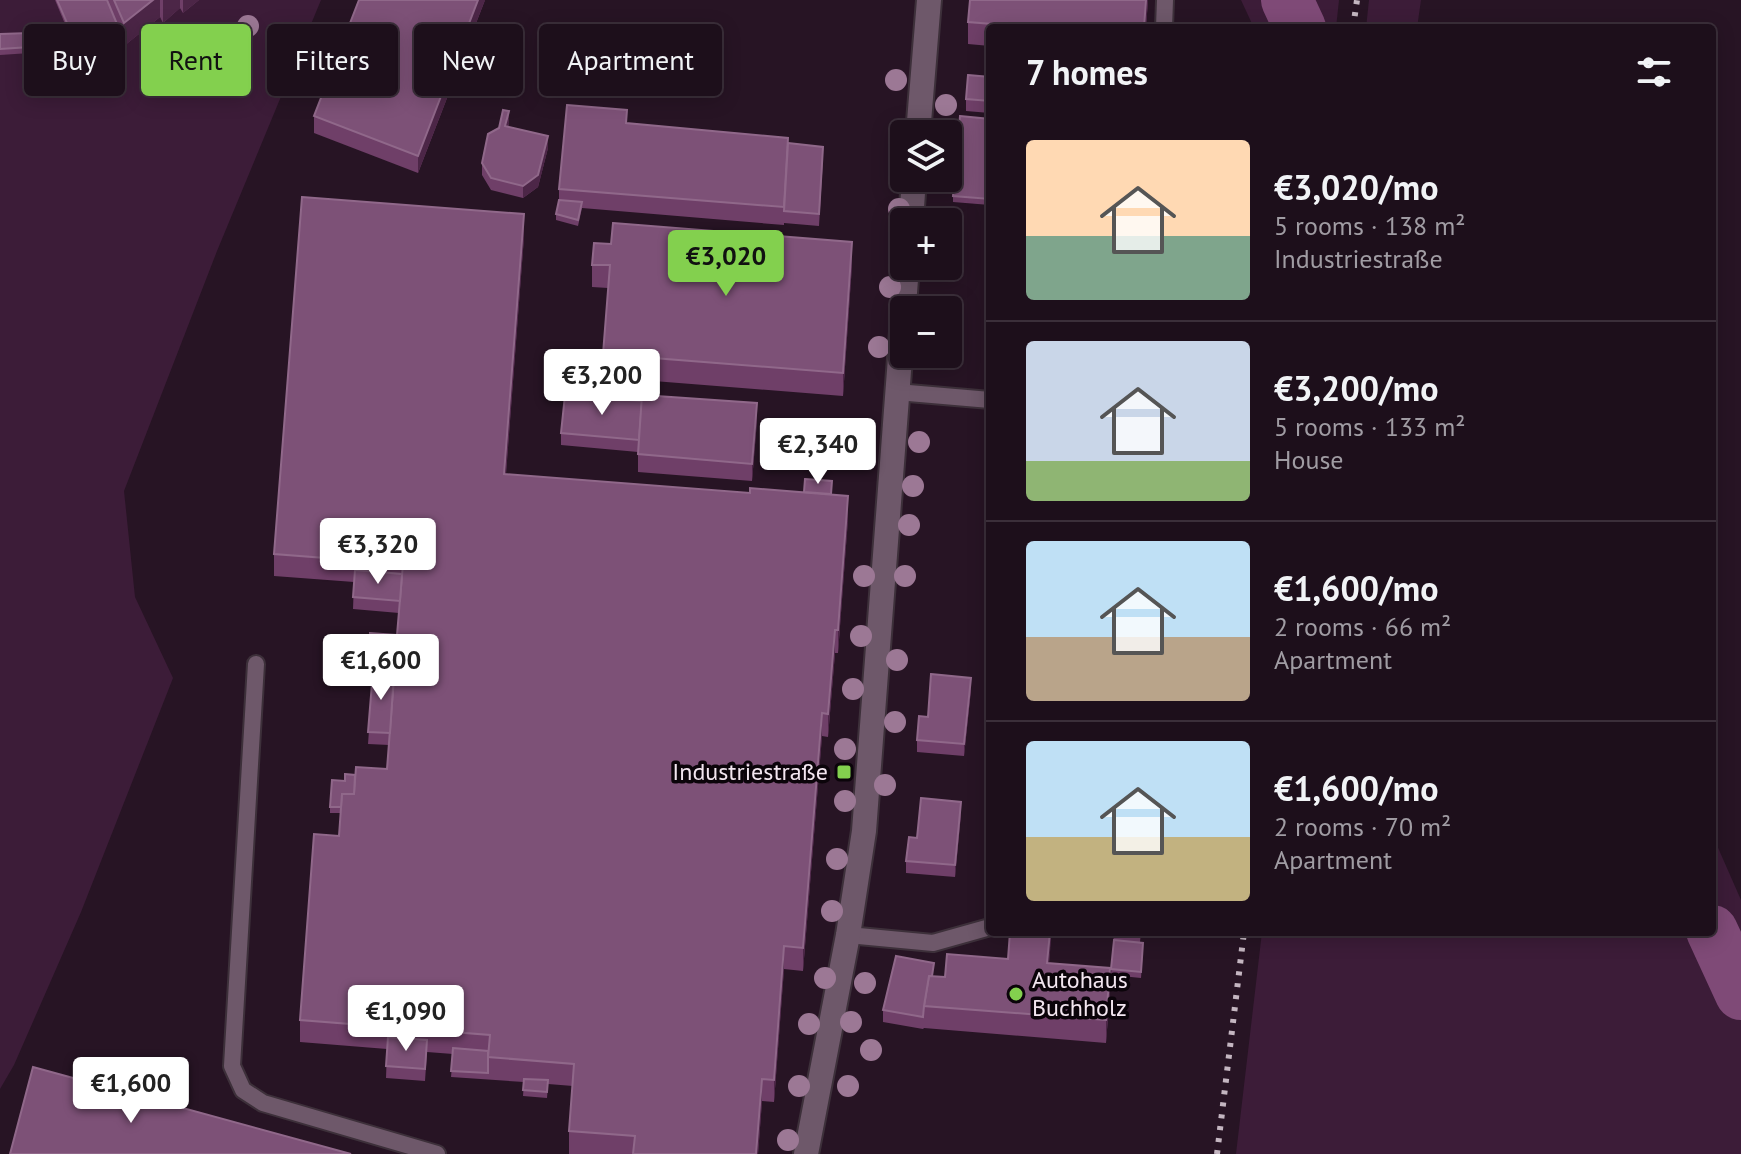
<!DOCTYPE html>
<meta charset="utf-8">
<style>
body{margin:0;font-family:"PT Sans",sans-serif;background:#251824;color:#f1f3f6;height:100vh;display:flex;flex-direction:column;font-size:30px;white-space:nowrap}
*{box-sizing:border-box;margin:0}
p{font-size:26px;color:#a09ca3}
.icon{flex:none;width:44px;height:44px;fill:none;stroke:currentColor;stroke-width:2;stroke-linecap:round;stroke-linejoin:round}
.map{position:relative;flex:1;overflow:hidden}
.sheet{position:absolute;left:986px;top:24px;width:730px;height:912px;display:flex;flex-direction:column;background:#1d0f1b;border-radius:8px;box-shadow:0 4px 20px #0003,0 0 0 2px #3b2f3a}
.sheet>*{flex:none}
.hud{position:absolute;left:24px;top:24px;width:760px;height:72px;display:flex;gap:16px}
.fabs{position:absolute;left:890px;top:120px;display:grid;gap:16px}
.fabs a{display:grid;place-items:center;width:72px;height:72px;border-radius:8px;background:#1d0f1b;box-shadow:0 4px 20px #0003,0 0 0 2px #3b2f3a;font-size:40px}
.price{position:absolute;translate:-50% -68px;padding:0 18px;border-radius:8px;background:#fff;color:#222;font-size:26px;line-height:52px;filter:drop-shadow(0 2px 4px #0008)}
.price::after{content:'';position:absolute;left:50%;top:48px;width:24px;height:18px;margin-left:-12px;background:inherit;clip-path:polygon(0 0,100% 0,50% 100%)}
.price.current{background:#83d04e;color:#111}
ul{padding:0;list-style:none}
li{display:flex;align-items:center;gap:24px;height:200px;padding:0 40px}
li+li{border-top:2px solid #3b2f3a}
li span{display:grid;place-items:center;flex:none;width:224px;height:160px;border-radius:8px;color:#555}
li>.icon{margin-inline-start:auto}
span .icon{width:96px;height:96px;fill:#fffc;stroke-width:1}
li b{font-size:34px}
h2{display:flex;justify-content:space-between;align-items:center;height:96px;padding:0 40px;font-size:34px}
.pill{padding:0 28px;border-radius:8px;background:#1d0f1b;box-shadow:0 4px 20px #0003,0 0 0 2px #3b2f3a;font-size:28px;line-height:72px}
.pill.current{background:#83d04e;color:#111}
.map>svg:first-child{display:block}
.green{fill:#3c1c38}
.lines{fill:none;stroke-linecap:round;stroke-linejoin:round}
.river{stroke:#7f4a77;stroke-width:52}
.service-casing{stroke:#3d303a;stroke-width:20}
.minor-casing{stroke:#3d303a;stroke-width:28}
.service{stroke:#6e586a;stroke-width:16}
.minor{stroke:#6e586a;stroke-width:24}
.rail{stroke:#c4b6c1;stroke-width:6;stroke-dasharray:4 8;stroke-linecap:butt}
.tree{fill:#9c7895}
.wall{fill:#6f3f68}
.shaded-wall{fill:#4c2647}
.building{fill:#7d5177;stroke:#90688a;stroke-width:2}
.poi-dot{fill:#83d04e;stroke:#0b040a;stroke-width:3}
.labels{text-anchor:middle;stroke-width:7;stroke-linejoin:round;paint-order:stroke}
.poi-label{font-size:24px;fill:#f3e6f0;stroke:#0b040a;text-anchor:end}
</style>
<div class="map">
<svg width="1741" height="1154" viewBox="0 0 1741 1154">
<rect width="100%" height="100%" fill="#271424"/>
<g class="green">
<path d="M 0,0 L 61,0 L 81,59 L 117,30 L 160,17 L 163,22 L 180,8 L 199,0 L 321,0 L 217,251 L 124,491 L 135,597 L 173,678 L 81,912 L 14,1065 L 0,1089 Z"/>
<path d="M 1241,0 L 1339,0 L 1336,28 L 1254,28 Z"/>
<path d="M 1369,0 L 1421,0 L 1417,28 L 1366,28 Z"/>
<path d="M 1712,834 L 1741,900 L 1741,1154 L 1236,1154 L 1262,932 L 1712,932 Z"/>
</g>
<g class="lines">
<g class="river">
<path d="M 1287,0 L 1300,28"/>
<path d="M 1712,931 L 1741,994"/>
</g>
<defs>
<g id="service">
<path d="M 1164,28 L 1165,0"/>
<path d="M 897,392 L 990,400"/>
<path d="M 256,664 L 232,1066 L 243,1090 L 263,1103 L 437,1154"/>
<path d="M 848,935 L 933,943 L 990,927"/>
</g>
<g id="minor">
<path d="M 918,134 L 929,0"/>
<path d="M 911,222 L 914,178"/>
<path d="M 806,1154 L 848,935 L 864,831 L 907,266"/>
</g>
</defs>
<use href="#service" class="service-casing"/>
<use href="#minor" class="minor-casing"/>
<use href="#service" class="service"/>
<use href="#minor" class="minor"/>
<g class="rail">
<path d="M 1353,28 L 1357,0"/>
<path d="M 1217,1154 L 1244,932"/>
</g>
</g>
<g class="tree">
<circle cx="248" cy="26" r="11"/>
<circle cx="209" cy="60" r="11"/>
<circle cx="896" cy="80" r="11"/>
<circle cx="946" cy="105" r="11"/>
<circle cx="899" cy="209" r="11"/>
<circle cx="890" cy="287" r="11"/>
<circle cx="879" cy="347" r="11"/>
<circle cx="919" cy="442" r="11"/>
<circle cx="913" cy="486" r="11"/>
<circle cx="909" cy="525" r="11"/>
<circle cx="864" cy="576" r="11"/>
<circle cx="905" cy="576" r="11"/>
<circle cx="861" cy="636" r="11"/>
<circle cx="897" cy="660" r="11"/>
<circle cx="853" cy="689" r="11"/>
<circle cx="895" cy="722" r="11"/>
<circle cx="845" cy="749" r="11"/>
<circle cx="885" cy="785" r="11"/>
<circle cx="845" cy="801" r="11"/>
<circle cx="837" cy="859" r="11"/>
<circle cx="832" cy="911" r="11"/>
<circle cx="825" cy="978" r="11"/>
<circle cx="865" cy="983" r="11"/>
<circle cx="851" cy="1022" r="11"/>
<circle cx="809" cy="1024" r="11"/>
<circle cx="871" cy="1050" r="11"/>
<circle cx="799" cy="1086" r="11"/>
<circle cx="848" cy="1086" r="11"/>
<circle cx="788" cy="1140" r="11"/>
</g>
<g class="wall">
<path d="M 55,0 L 199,0 L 183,13 L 180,8 L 163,23 L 160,17 L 124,46 L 117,30 L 80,60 Z"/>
<path d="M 485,0 L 418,173 L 314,133 L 314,116 Z"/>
<path d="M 1148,0 L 1146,28 L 990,28 L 990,46 L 968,44 L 968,22 Z"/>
<path d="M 29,33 L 30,53 L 0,55 L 0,34 Z"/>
<path d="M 990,77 L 990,113 L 966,111 L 966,99 Z"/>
<path d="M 990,119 L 990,205 L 953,202 L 953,196 Z"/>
<path d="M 509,123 L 508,127 L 548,148 L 538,187 L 523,198 L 491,190 L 482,175 L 482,163 Z"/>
<path d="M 627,123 L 788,143 L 823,159 L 819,226 L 784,223 L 784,225 L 582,208 L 578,226 L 556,220 L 556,214 L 559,200 L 559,189 Z"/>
<path d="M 524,237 L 506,474 L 750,493 L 832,495 L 848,519 L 838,653 L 835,653 L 828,737 L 822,736 L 803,971 L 784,969 L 774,1102 L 762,1101 L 758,1154 L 569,1154 L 569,1131 L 573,1086 L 548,1084 L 547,1098 L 523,1096 L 524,1082 L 451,1077 L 453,1054 L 427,1052 L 425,1081 L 386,1078 L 387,1049 L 300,1042 L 300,1020 L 339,836 L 341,813 L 330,813 L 330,807 L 345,781 L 355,775 L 387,769 L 389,745 L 368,744 L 373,674 L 369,673 L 369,651 L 397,635 L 399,613 L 353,609 L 354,582 L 274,576 L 274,554 Z"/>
<path d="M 592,265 L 852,265 L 843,396 L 603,377 L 603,354 L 608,288 L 592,287 Z"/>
<path d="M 757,421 L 752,481 L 638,472 L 638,452 L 561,445 L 561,433 Z"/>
<path d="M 971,690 L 964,756 L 917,752 L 917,740 L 928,717 Z"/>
<path d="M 961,814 L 955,877 L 906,873 L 906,861 Z"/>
<path d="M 1051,932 L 1049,963 L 1110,991 L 1106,1043 L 924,1028 L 923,1029 L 883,1022 L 883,1010 L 934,976 L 945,977 L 1008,959 Z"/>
<path d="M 1114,932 L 1141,932 L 1140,942 L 1143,949 L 1141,978 L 1111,975 Z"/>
</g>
<g class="shaded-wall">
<path d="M 153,0 L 160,0 L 160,17 L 124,46 L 124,23 Z"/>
<path d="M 163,0 L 180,0 L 180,8 L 163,23 Z"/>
<path d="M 183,0 L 199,0 L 183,13 Z"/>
<path d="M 478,0 L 485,0 L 418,173 L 418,156 Z"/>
<path d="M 1146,0 L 1148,0 L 1146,28 L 1144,28 Z"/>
<path d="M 117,24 L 117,30 L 80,60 L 80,53 Z"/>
<path d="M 509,111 L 509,123 L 505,138 L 505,126 Z"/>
<path d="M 548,136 L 548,148 L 538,187 L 523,198 L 523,186 Z"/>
<path d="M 524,214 L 524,237 L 504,496 L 504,474 Z"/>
<path d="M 852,242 L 852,265 L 843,396 L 843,373 Z"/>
<path d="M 757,403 L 757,421 L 752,481 L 752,464 Z"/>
<path d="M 848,496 L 848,519 L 838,653 L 838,630 Z"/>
<path d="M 835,630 L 835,653 L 828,737 L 828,714 Z"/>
<path d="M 971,678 L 971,690 L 964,756 L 964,744 Z"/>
<path d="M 822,713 L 822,736 L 803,971 L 803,948 Z"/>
<path d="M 961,802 L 961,814 L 955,877 L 955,865 Z"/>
<path d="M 1050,932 L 1051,932 L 1051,941 L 1047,986 L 1047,963 Z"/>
<path d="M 784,946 L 784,969 L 774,1102 L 774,1080 Z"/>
<path d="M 1110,968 L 1110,991 L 1106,1043 L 1106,1020 Z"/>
<path d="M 762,1079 L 762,1101 L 758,1154 L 756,1154 Z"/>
</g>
<g class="building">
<path d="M 57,0 L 107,0 L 117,24 L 80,53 Z"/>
<path d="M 114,0 L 153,0 L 124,23 Z"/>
<path d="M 359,0 L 478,0 L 418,156 L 314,116 Z"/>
<path d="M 970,0 L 1146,0 L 1144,28 L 1045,28 L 968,22 Z"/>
<path d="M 29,33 L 30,47 L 0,49 L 0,34 Z"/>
<path d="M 968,75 L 990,77 L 990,101 L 966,99 Z"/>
<path d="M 567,105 L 627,110 L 626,123 L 788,138 L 784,207 L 559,189 Z"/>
<path d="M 503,110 L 509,111 L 505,126 L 548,136 L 538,175 L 523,186 L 491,178 L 482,163 L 488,134 L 499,128 Z"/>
<path d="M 960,116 L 990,119 L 990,199 L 953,196 Z"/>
<path d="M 788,143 L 823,147 L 819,214 L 784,211 Z"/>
<path d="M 302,197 L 524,214 L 504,474 L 750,493 L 750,488 L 848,496 L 838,630 L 835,630 L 828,714 L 822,713 L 803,948 L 784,946 L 774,1080 L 762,1079 L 756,1154 L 633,1154 L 635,1136 L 569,1131 L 574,1064 L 488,1057 L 490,1035 L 300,1020 L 314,834 L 339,836 L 342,794 L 354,794 L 356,767 L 387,769 L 396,652 L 369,651 L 370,633 L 397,635 L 403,564 L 274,554 Z"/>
<path d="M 559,200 L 582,202 L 578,220 L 556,214 Z"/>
<path d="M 613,223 L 852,242 L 843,373 L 603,354 L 610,265 L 592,265 L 594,243 L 611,244 Z"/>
<path d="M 565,395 L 642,401 L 639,440 L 561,433 Z"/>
<path d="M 642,395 L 757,403 L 752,464 L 638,454 Z"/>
<path d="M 805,479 L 832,481 L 831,494 L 804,492 Z"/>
<path d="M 355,570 L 402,574 L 400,601 L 353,597 Z"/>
<path d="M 373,671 L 394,673 L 390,733 L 368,732 Z"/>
<path d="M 931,674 L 971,678 L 964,744 L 917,740 L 919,716 L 928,717 Z"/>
<path d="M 345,774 L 355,775 L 354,794 L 342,794 L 341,807 L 330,807 L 332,780 L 345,781 Z"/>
<path d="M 921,798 L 961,802 L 955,865 L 906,861 L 909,837 L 917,838 Z"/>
<path d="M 1010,932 L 1050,932 L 1047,963 L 1110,968 L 1106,1020 L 924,1006 L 929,976 L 945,977 L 947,954 L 1008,959 Z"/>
<path d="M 1114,932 L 1140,932 L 1139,936 L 1114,934 Z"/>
<path d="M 1114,940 L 1143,943 L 1141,972 L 1111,969 Z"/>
<path d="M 896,956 L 934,963 L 932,976 L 929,976 L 924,1006 L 923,1017 L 883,1010 Z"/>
<path d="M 388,1037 L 427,1040 L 425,1069 L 386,1066 Z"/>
<path d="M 453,1048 L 488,1051 L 488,1073 L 451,1071 Z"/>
<path d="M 33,1067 L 351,1154 L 10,1154 Z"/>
<path d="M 524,1079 L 548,1080 L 547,1092 L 523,1090 Z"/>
</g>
<g class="poi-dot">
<rect x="836" y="764" width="16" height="16" rx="4"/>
<circle cx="1016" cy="994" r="8"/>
</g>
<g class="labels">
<g class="poi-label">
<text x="828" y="780">Industriestraße</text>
<text x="1032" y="988" text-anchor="start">Autohaus<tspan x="1032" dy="28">Buchholz</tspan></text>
</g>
</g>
</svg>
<div class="fabs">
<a><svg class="icon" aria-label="layers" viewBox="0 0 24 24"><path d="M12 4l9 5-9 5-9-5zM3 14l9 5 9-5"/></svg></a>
<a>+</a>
<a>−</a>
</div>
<b class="price current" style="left:726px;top:298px">€3,020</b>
<b class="price" style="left:602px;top:417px">€3,200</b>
<b class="price" style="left:818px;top:486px">€2,340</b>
<b class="price" style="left:378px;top:586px">€3,320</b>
<b class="price" style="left:381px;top:702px">€1,600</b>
<b class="price" style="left:406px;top:1053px">€1,090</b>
<b class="price" style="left:131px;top:1125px">€1,600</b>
<div class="hud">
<a class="pill">Buy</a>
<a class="pill current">Rent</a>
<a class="pill">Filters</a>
<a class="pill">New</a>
<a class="pill">Apartment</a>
</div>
<section class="sheet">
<h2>7 homes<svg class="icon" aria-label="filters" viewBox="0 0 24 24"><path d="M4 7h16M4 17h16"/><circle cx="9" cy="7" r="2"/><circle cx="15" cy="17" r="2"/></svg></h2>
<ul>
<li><span style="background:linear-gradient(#ffd9b3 60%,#7fa58c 0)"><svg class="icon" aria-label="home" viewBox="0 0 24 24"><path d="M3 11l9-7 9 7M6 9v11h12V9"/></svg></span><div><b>€3,020/mo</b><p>5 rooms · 138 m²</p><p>Industriestraße</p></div></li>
<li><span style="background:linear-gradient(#c9d6e8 75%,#8fb573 0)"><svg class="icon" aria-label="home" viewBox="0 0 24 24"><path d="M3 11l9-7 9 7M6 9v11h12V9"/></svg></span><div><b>€3,200/mo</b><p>5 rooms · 133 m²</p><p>House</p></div></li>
<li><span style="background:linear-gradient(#bfe0f5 60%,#b9a48a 0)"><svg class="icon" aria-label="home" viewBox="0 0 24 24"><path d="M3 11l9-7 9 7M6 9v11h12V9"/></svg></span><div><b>€1,600/mo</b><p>2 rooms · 66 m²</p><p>Apartment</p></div></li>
<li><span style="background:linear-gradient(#bfe0f5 60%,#c2b280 0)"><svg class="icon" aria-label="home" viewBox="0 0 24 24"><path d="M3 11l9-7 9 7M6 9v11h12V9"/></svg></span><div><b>€1,600/mo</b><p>2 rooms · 70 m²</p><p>Apartment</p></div></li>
</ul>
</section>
</div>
